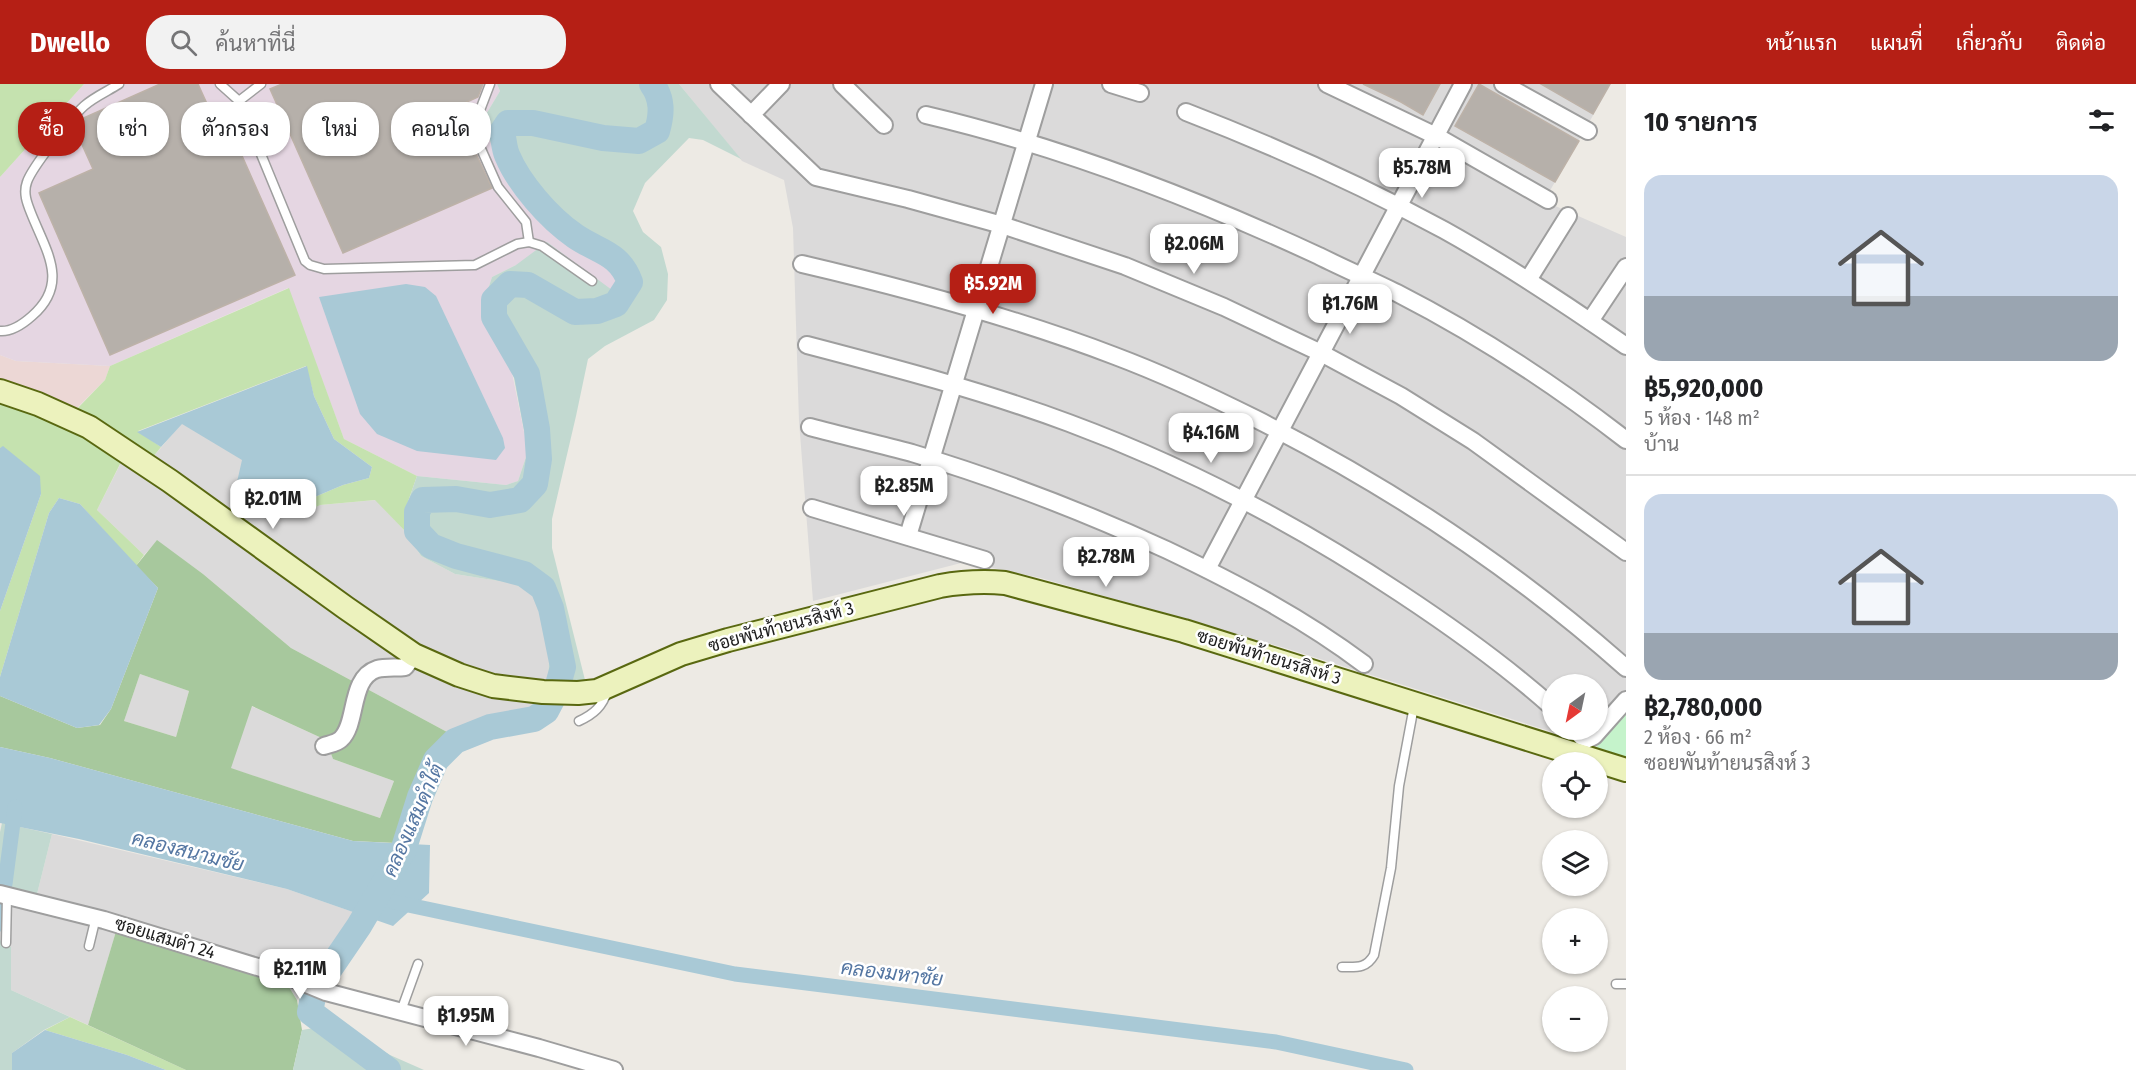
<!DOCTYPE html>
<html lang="th">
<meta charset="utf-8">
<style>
body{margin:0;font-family:"Fira Sans Condensed",Sarabun,sans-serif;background:#f2f2f2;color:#202124;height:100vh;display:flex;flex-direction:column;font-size:22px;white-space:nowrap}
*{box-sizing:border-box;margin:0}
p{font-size:20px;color:#757577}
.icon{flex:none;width:33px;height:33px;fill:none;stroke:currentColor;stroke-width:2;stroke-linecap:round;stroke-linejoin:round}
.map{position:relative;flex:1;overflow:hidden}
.sheet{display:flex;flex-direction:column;background:#fff;width:510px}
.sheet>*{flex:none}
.top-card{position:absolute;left:18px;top:18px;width:570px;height:54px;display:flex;gap:12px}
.needle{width:39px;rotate:213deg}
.fabs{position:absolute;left:1542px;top:590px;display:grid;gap:12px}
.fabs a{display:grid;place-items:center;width:66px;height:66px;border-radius:50%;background:#fff;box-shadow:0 2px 4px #0004;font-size:30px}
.price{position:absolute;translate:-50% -51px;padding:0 14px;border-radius:12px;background:#fff;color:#222;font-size:20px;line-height:39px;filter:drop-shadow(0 2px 3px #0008)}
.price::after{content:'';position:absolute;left:50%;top:36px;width:18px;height:14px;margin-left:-9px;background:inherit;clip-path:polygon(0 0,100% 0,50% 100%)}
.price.active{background:#b51f15;color:#fff}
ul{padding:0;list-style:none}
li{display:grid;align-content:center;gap:12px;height:318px;padding:0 18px}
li+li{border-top:2px solid #e0e0e0}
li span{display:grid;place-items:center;height:186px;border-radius:18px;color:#555}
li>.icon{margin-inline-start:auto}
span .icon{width:108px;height:108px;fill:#fffc;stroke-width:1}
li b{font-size:26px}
h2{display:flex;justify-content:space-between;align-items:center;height:72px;padding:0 18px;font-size:26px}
.chip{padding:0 21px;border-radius:24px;background:#fff;box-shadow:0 2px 4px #0004;font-size:21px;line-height:54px}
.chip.active{background:#b51f15;color:#fff}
header{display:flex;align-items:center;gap:36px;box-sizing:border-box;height:84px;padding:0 30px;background:#b51f15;color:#fff}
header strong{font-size:28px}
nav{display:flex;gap:33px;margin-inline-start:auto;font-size:21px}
.search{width:420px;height:54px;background:#f2f2f2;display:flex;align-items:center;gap:15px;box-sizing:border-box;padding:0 21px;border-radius:24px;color:#757577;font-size:22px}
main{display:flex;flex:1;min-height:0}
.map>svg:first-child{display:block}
.residential{fill:#dbdada;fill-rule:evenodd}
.commercial{fill:#ecd7d5}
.industrial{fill:#e5d6e2}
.grass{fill:#c5e2af}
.forest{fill:#a7c89d;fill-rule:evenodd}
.wetland{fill:#c2d9d0}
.park{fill:#c5f3cb}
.water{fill:#a9c9d6}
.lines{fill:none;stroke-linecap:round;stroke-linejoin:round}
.canal{stroke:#a9c9d6;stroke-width:15}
.river{stroke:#a9c9d6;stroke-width:26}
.building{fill:#b6b0aa;stroke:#bdb2a8;stroke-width:1.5}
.lane-casing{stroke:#9e9e9e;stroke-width:11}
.street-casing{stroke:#9e9e9e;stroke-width:20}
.secondary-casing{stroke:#596810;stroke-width:26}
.lane{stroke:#fff;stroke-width:8}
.street{stroke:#fff;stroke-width:16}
.secondary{stroke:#ecf2bd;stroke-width:22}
.labels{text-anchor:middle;stroke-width:5;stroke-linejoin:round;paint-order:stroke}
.street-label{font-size:18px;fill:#1d1d1d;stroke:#fff}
.water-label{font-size:20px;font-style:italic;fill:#5476a2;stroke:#fff}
</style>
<header>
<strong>Dwello</strong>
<div class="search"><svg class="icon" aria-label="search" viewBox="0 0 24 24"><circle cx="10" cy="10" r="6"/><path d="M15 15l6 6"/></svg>ค้นหาที่นี่</div>
<nav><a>หน้าแรก</a><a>แผนที่</a><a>เกี่ยวกับ</a><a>ติดต่อ</a></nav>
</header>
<main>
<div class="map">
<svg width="1626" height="986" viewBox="0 0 1626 986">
<rect width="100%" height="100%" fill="#edeae4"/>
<g class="residential">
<path d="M 679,0 L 1611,0 L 1544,117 L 1626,153 L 1626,671 L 1285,564 L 1041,494 L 965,478 L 813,517 L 799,337 L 793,144 L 784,96 L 742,77 ZM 1552,600 L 1598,600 L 1598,645 L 1552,645 Z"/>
<path d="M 182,339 L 320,421 L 376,416 L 406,448 L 421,472 L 455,490 L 512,499 L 538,512 L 550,556 L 548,598 L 531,626 L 447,648 L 291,564 L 203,490 L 157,457 L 144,471 L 97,426 L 132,357 L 153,373 Z"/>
<path d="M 140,590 L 189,607 L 176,653 L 124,637 Z"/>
<path d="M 251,622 L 326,656 L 333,675 L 394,697 L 380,734 L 230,684 Z"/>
<path d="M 52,750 L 287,805 L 356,829 L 297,916 L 284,895 L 117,844 L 88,941 L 11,906 L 11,863 L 0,856 L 0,802 L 37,810 Z"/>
</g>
<path class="commercial" d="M 0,271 L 16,277 L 110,282 L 105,296 L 61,340 L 0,317 Z"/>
<path class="industrial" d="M 84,0 L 497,0 L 500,7 L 482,37 L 553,146 L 560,135 L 630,178 L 612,206 L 516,181 L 492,193 L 481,227 L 509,274 L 528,367 L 518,397 L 506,401 L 417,392 L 344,355 L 288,204 L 110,282 L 16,277 L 0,271 L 0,93 Z"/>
<g class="grass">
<path d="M 0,0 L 84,0 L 0,93 Z"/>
<path d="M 289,204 L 344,355 L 417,392 L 404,429 L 406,448 L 375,416 L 320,421 L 295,433 L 284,426 L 343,401 L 369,394 L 372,383 L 334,355 L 314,312 L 306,282 L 138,347 L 161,363 L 153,373 L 132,357 L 74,328 L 105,296 L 110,282 Z"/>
<path d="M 0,317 L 41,330 L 123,374 L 97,426 L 144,471 L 136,482 L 80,420 L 59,414 L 49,429 L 0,593 L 0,527 L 41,410 L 3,363 L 0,364 Z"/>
<path d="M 70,933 L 186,986 L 166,986 L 127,971 L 45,946 Z"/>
</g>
<g class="forest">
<path d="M 157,456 L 203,490 L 291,564 L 447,648 L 414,698 L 396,759 L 353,757 L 50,674 L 0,663 L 0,612 L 77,644 L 100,641 L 111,625 L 158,504 L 136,482 ZM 140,590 L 189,607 L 176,653 L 124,637 ZM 252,622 L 326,656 L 333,675 L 394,697 L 380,734 L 231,684 Z"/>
<path d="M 117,844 L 284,895 L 297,916 L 302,946 L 293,986 L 186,986 L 88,941 Z"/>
</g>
<g class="wetland">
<path d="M 497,0 L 679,0 L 741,75 L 703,56 L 689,54 L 645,99 L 633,127 L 643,148 L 661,163 L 668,190 L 667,216 L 654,236 L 605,262 L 588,275 L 576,332 L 552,435 L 552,464 L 585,596 L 548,598 L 550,556 L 538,512 L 512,499 L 455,490 L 421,472 L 406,448 L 404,429 L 417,392 L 506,401 L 518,397 L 528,367 L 510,274 L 481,227 L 492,193 L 516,181 L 547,158 L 612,206 L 630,178 L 560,135 L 553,147 L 502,86 L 482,37 L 500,7 Z"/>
<path d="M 2,739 L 52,750 L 37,810 L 0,802 L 0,748 Z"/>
<path d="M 0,856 L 11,863 L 11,906 L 70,933 L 44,946 L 12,969 L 12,986 L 0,986 Z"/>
<path d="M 338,940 L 390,971 L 424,986 L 293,986 L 302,946 Z"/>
</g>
<path class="park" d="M 1626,627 L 1626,673 L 1596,663 Z"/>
<g class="water">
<path d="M 406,200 L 425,203 L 436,212 L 503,354 L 505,364 L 496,376 L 417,367 L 377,350 L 360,330 L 319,213 Z"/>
<path d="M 307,282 L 314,312 L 334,355 L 372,383 L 369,394 L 343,401 L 284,426 L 237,398 L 242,376 L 182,340 L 161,363 L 137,348 Z"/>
<path d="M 3,362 L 40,392 L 41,410 L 0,527 L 0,364 Z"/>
<path d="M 59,414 L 80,420 L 158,504 L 111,625 L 99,641 L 77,644 L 0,612 L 0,593 L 49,429 Z"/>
<path d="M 0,663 L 50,674 L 353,757 L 430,761 L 429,809 L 393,842 L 287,805 L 79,755 L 0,739 Z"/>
<path d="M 45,946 L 127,971 L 166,986 L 12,986 L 12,969 Z"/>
</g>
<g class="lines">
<g class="canal">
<path d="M 5,800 L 15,723"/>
<path d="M 394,818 L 735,890 L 1276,958 L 1406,986"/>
<path d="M 0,840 L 2,822"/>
</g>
<path class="river" d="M 388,986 L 310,928 L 314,908 L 359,842 L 403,767 L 420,713 L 436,676 L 455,657 L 490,643 L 534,635 L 546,627 L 556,608 L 563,583 L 551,524 L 543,504 L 524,490 L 456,472 L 431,462 L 417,447 L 417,428 L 423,416 L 456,415 L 490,421 L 520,416 L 535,400 L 539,375 L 537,345 L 527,290 L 494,233 L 494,216 L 510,200 L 528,201 L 575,228 L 597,227 L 616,220 L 630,198 C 619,168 598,168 575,152 C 549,134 519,100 507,71 C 504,64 504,56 502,48 L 508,39 L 533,39 L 603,54 L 639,57 L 657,47 C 662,30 663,15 652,0"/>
</g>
<g class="building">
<path d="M 160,0 L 198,0 L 213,33 L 223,29 L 295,191 L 110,271 L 39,109 L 93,85 L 74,43 L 81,35 Z"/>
<path d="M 282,0 L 483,0 L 478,13 L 458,22 L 471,51 L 472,61 L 492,104 L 343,169 L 270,5 Z"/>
<path d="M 1363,0 L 1440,0 L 1423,31 L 1401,18 Z"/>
<path d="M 1479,0 L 1579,57 L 1555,98 L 1455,42 Z"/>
<path d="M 1541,0 L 1610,0 L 1593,30 Z"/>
</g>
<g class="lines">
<defs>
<g id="lane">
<path d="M 220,0 L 239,17 L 305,177 L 310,181 L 324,185 L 475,181 L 517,160 L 529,158 L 542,162 L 592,197"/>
<path d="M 490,0 L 477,34 L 478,58 L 498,103 L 526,138 L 529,158"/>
<path d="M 239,17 L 261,0"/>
<path d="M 0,247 C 12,248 23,240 32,232 C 70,199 46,167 31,129 C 27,119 23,109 27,98 C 32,83 72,33 84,22 C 94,13 108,7 119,0"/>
<path d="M 579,637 C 594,630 602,623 608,606"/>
<path d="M 6,859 L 7,812"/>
<path d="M 89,862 L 96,833"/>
<path d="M 1342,883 C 1356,883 1366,885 1374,871 L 1391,784 L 1399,702 L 1414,622"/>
<path d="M 1616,900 L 1626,900"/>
<path d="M 401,927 L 418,880"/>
</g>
<g id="street">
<path d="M 719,0 L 816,93 L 908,115 L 1002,141 L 1125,182 L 1224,223 L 1321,269 L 1401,312 L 1473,357 L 1626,468"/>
<path d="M 842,0 L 884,41"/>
<path d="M 1111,0 L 1140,9"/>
<path d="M 1327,0 L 1436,52 L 1548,116"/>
<path d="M 1503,0 L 1588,47"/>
<path d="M 1186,28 C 1274,62 1361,101 1444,146 C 1507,181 1567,221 1626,262"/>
<path d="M 751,31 L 781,0"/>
<path d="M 926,31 C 1062,63 1192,113 1319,172 C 1345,185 1371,196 1397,209 C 1477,250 1555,301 1626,356"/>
<path d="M 802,180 C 909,205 1013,233 1115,272 C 1163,290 1210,312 1256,335 C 1389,402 1514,485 1626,584"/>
<path d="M 1528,196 L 1568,132"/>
<path d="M 1590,237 L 1626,183"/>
<path d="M 807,261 C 895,284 983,307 1069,339 C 1185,382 1296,440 1400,509 C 1453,544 1505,581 1552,623"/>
<path d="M 810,343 C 844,352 878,360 912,369 C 999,395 1084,428 1167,466 C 1236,499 1303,534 1364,580"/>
<path d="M 812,424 L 985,476"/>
<path d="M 908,452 L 1044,0"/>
<path d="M 1207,485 L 1463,0"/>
<path d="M 1574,645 L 1582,653 L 1588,655 L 1594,652 L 1626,616"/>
<path d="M 324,662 C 330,660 337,659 341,655 C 358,639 349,594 377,585 C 385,583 397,584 405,583 L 414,571"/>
<path d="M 0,810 L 104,836 L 287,892 L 326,908 L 539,964 L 614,986"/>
</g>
<path id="secondary" d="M 0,307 L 38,320 L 89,343 L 170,397 L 346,524 L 414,571 L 459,591 L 493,602 L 543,608 L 578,609 L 597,607 L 681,570 L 728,556 L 940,502 C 963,498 982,497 1005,499 L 1184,547 L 1626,686"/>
</defs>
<use href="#lane" class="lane-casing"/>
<use href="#street" class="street-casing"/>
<use href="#secondary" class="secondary-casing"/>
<use href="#lane" class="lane"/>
<use href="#street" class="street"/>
<use href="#secondary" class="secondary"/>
</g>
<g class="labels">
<g class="street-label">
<text transform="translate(781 543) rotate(-15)" y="6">ซอยพันท้ายนรสิงห์ 3</text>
<text transform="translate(1269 573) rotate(17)" y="6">ซอยพันท้ายนรสิงห์ 3</text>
<text transform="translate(165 854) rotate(17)" y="6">ซอยแสมดำ 24</text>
</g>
<g class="water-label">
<text transform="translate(413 736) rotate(-66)" y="7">คลองแสมดำใต้</text>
<text transform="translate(188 767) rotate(14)" y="7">คลองสนามชัย</text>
<text transform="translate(892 889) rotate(7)" y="7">คลองมหาชัย</text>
</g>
</g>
</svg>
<div class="fabs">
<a><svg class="needle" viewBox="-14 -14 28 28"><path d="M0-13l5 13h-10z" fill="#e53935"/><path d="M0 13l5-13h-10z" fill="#757577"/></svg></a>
<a><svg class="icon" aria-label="locate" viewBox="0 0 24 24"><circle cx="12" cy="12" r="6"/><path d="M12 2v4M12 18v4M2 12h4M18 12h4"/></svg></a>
<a><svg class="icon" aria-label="layers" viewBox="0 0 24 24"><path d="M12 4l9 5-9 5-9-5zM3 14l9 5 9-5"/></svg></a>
<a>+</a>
<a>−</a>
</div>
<b class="price" style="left:1422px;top:115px">฿5.78M</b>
<b class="price" style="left:1194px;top:191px">฿2.06M</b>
<b class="price active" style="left:993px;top:231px">฿5.92M</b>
<b class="price" style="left:1350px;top:251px">฿1.76M</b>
<b class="price" style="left:1211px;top:380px">฿4.16M</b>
<b class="price" style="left:904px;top:433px">฿2.85M</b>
<b class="price" style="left:273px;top:446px">฿2.01M</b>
<b class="price" style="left:1106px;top:504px">฿2.78M</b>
<b class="price" style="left:300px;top:916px">฿2.11M</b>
<b class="price" style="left:466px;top:963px">฿1.95M</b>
<div class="top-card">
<a class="chip active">ซื้อ</a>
<a class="chip">เช่า</a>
<a class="chip">ตัวกรอง</a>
<a class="chip">ใหม่</a>
<a class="chip">คอนโด</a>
</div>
</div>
<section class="sheet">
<h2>10 รายการ<svg class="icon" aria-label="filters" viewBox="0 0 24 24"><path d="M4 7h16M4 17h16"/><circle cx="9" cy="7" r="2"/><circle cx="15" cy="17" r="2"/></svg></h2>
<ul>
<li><span style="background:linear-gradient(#c9d6e8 65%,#9aa5b1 0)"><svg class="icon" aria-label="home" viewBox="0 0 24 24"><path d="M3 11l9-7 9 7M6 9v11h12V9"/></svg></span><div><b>฿5,920,000</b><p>5 ห้อง · 148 m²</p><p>บ้าน</p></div></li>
<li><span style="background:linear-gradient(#c9d6e8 75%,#9aa5b1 0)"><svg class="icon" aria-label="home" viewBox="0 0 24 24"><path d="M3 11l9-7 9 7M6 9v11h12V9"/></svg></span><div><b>฿2,780,000</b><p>2 ห้อง · 66 m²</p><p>ซอยพันท้ายนรสิงห์ 3</p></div></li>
</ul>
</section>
</main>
